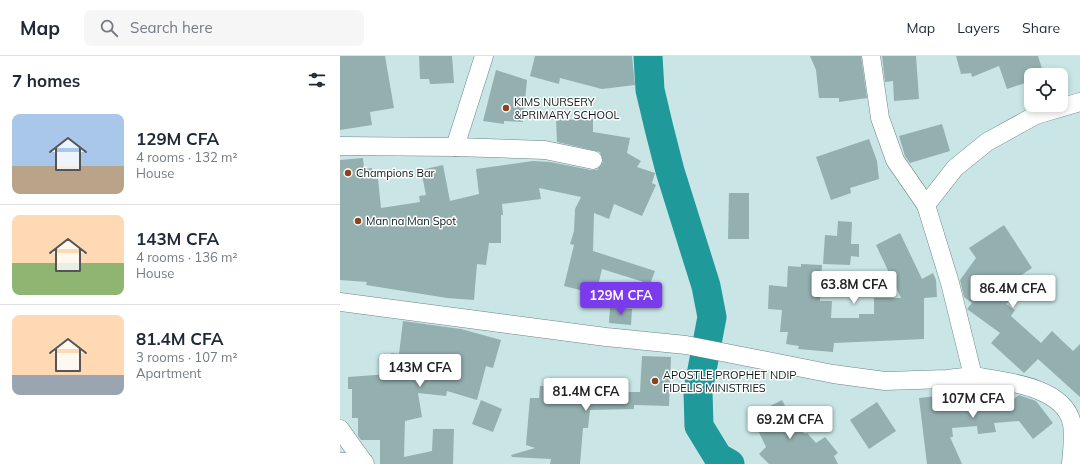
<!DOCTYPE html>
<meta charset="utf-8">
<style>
body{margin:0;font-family:Mulish,sans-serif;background:#f6f6f7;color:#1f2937;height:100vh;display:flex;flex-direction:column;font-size:15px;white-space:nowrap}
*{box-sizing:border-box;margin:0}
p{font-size:13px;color:#747a83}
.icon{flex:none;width:22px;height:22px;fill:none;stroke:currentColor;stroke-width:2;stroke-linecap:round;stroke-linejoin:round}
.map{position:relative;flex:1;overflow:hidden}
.panel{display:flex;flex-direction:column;background:#fff;width:340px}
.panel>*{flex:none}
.controls{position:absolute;left:684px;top:12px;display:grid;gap:8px}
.controls a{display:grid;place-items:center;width:44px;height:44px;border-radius:8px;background:#fff;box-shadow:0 2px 6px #0003;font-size:20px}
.price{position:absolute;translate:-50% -34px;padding:0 9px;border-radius:4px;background:#fff;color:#222;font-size:13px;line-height:26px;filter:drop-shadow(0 1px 2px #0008)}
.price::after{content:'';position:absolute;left:50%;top:24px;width:12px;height:9px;margin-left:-6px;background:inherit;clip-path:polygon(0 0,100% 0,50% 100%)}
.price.selected{background:#7c3aed;color:#fff}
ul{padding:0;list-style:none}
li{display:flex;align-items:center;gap:12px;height:100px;padding:0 12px}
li+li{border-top:1px solid #e0e1e3}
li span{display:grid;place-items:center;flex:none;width:112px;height:80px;border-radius:8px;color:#555}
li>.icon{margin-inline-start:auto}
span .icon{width:48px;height:48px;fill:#fffc;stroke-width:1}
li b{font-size:17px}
h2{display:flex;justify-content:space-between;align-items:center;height:48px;padding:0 12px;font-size:17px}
header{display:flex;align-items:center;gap:24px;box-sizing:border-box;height:56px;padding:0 20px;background:#fff;border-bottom:1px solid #e0e1e3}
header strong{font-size:19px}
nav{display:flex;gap:22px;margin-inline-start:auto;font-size:14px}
.search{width:280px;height:36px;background:#f6f6f7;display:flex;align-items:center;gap:10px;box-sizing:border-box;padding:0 14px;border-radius:8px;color:#747a83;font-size:15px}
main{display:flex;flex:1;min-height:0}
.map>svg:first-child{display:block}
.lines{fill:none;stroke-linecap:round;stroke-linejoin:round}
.river{stroke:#20999a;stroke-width:29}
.building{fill:#94afaf}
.minor-casing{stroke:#6b8586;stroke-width:19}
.minor{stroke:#fff;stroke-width:18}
.poi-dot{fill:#89431d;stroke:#fff;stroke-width:1.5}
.labels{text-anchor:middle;stroke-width:3;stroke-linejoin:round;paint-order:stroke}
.poi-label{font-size:11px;fill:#0c1717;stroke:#fff;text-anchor:start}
</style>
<header>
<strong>Map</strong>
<div class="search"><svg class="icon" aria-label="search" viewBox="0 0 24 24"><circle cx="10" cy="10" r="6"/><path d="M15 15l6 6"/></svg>Search here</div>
<nav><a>Map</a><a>Layers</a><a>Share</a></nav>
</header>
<main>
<section class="panel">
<h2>7 homes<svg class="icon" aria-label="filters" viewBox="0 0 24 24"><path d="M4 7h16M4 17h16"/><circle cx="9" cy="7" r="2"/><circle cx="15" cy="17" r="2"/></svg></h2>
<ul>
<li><span style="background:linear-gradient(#a9c7e8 65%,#b9a48a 0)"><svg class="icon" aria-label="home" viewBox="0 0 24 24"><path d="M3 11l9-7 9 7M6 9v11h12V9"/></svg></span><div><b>129M CFA</b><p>4 rooms · 132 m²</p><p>House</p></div></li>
<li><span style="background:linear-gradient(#ffd9b3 60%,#8fb573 0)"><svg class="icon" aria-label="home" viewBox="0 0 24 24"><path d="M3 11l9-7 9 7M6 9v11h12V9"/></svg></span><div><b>143M CFA</b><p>4 rooms · 136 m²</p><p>House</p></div></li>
<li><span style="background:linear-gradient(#ffd9b3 75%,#9aa5b1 0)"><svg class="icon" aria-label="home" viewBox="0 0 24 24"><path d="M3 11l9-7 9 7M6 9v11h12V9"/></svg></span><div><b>81.4M CFA</b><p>3 rooms · 107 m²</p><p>Apartment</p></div></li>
</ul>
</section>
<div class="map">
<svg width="740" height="408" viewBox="0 0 740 408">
<rect width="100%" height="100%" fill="#c9e5e5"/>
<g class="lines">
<path class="river" d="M 308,0 L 310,34 L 319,72 L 330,115 L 366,230 L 372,261 L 358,335 L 359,370 L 378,401 L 390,408"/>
</g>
<g class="building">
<path d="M 0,0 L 45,0 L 54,52 L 30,56 L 32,69 L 0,74 Z"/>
<path d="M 79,0 L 112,0 L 114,27 L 90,28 L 89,23 L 80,23 Z"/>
<path d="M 195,0 L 292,0 L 295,29 L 262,33 L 220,22 L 219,28 L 190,20 Z"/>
<path d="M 470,0 L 521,0 L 527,42 L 499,46 L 499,42 L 479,42 L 476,14 Z"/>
<path d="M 542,0 L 576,0 L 579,43 L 554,45 L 553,25 L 545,26 Z"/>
<path d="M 616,0 L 698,0 L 704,19 L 691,19 L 691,25 L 667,33 L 659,10 L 632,21 L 631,17 L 621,18 Z"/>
<path d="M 156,14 L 187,24 L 183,66 L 164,65 L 164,68 L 143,65 Z"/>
<path d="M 253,63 L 253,76 L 290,82 L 287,97 L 301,105 L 297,111 L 315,117 L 312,127 L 316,129 L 302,160 L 274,148 L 269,163 L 254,157 L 253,195 L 315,215 L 310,228 L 262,213 L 256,238 L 224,230 L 234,189 L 230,188 L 234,175 L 235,153 L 241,141 L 199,132 L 201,143 L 162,148 L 163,159 L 161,159 L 161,187 L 149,187 L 146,209 L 137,208 L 134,244 L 107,242 L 26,229 L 27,226 L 0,224 L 0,104 L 23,102 L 24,113 L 32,112 L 33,123 L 38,123 L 41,152 L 80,146 L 79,140 L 86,139 L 81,114 L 103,109 L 110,145 L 139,138 L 136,113 L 193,105 L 210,106 L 251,114 L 257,114 L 263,106 L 260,96 L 217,86 L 216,64 Z"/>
<path d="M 602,68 L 610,95 L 570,107 L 565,100 L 559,80 Z"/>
<path d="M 529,83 L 537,105 L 539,123 L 510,132 L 511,137 L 491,144 L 476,101 Z"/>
<path d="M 389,137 L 409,137 L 409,183 L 388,183 Z"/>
<path d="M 498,165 L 512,166 L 511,188 L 519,188 L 519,201 L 511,200 L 510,209 L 483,208 L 485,179 L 497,180 Z"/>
<path d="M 664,169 L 692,212 L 665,230 L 674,240 L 666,248 L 675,254 L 671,260 L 701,287 L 712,275 L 733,295 L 740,288 L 740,341 L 698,303 L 684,317 L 651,287 L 660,277 L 627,253 L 632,247 L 624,241 L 620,224 L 636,202 L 629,192 Z"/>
<path d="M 560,177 L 582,223 L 593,217 L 596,224 L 597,241 L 584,242 L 584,283 L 494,287 L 493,296 L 458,293 L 459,290 L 446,288 L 448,276 L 440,276 L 442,254 L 428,253 L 429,229 L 447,231 L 448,210 L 461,211 L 461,208 L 482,209 L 480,245 L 492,245 L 491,262 L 519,262 L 519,258 L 534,258 L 534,242 L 561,242 L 536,189 Z"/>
<path d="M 270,252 L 292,253 L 291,269 L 269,267 Z"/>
<path d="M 63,265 L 121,273 L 161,284 L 153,312 L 146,310 L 137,344 L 107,335 L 106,340 L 78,337 L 82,361 L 65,365 L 64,401 L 92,395 L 93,373 L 114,373 L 113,408 L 40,408 L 40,384 L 21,384 L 18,380 L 18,362 L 12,362 L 12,333 L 8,333 L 8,321 L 49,318 L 51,297 L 59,298 Z"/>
<path d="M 302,300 L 331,301 L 329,350 L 294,349 L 294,353 L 250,354 L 248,372 L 243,372 L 240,408 L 210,408 L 211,403 L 172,401 L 171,399 L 195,392 L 186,389 L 190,342 L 199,342 L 200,330 L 248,331 L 248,336 L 300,336 Z"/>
<path d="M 653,334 L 663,336 L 665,350 L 679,339 L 696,345 L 713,367 L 693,383 L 679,365 L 654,367 L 656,376 L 638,378 L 637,370 L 612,372 L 613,381 L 610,381 L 622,408 L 587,408 L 579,342 Z"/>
<path d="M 141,344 L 162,353 L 153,376 L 132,368 Z"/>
<path d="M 442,344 L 453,366 L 465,378 L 467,377 L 476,387 L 485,381 L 498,397 L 494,400 L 498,408 L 429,408 L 419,398 L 426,391 L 411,360 Z"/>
<path d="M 537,346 L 556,375 L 529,393 L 510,364 Z"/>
</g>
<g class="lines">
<defs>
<g id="minor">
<path d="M 531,0 L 540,62 L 555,104 L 586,149"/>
<path d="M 0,90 L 115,91 L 144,0"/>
<path d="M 115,91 L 205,94 L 253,104"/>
<path d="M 0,246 L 266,281 L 346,289 L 493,318 L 545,325 L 607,323 L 633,320 L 610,227 L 586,149 L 615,112 L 647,86 L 696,59 L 740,46"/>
<path d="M 633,320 C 663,325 725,330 732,368 C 734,380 732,396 731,408"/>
<path d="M 0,373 L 25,408"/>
<path d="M 0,406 L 24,406"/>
</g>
</defs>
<use href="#minor" class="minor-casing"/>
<use href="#minor" class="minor"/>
</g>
<g class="poi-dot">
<circle cx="166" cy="52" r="4"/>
<circle cx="8" cy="117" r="4"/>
<circle cx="18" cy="165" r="4"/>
<circle cx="315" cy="325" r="4"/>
</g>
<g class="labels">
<g class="poi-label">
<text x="174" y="50">KIMS NURSERY<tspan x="174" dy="13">&amp;PRIMARY SCHOOL</tspan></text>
<text x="16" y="121">Champions Bar</text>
<text x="26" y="169">Man na Man Spot</text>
<text x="323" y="323">APOSTLE PROPHET NDIP<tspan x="323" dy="13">FIDELIS MINISTRIES</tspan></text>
</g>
</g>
</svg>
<div class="controls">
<a><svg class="icon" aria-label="locate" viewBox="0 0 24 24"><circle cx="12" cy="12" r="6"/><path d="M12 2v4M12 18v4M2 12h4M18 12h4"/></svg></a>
</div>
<b class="price" style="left:514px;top:249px">63.8M CFA</b>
<b class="price" style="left:673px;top:253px">86.4M CFA</b>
<b class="price selected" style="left:281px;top:260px">129M CFA</b>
<b class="price" style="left:80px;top:332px">143M CFA</b>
<b class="price" style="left:246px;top:356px">81.4M CFA</b>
<b class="price" style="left:633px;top:363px">107M CFA</b>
<b class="price" style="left:450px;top:384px">69.2M CFA</b>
</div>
</main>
